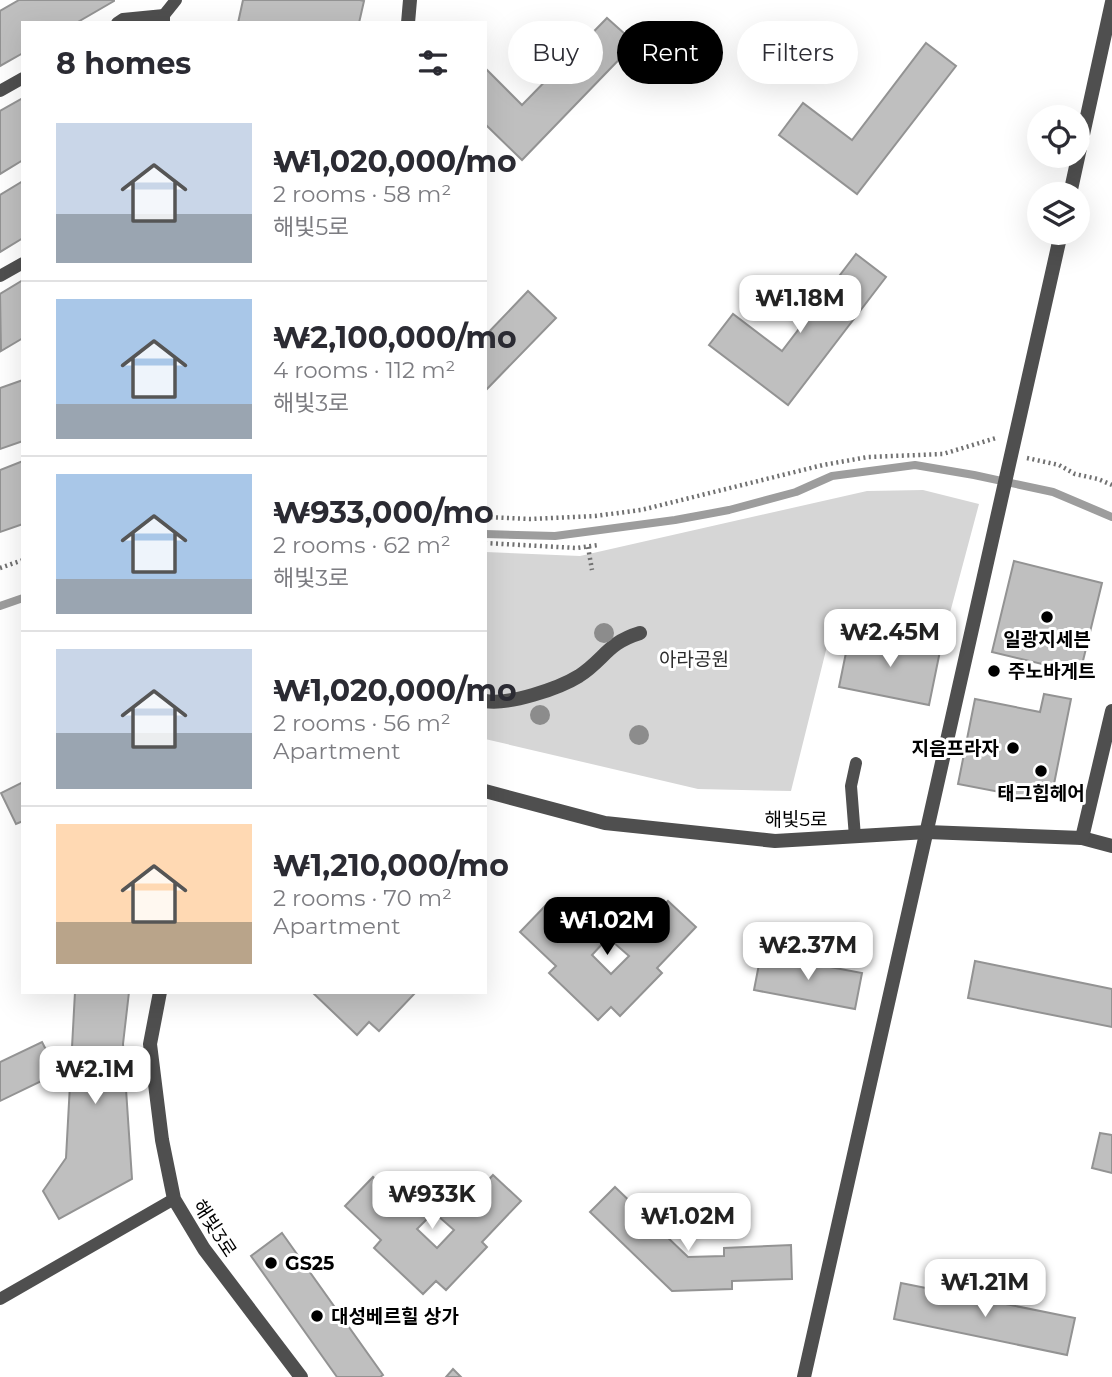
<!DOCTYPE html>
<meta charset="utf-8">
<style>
body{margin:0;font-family:Montserrat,"Noto Sans KR",sans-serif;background:#f2f2f3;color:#2b2b33;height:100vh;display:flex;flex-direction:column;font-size:26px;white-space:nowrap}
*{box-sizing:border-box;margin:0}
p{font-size:23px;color:#7c7c81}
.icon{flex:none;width:38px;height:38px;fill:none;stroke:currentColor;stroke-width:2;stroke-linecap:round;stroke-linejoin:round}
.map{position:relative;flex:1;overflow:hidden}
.details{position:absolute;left:21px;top:21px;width:466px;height:973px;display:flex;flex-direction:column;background:#fff;border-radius:0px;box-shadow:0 7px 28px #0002}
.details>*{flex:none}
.top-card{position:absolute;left:508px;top:21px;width:499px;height:63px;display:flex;gap:14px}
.buttons{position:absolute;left:1027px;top:105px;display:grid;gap:14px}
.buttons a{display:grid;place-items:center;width:63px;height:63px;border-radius:50%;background:#fff;box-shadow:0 7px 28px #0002;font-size:35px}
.price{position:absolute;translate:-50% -60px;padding:0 16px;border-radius:14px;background:#fff;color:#222;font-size:23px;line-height:46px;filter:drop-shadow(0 2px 4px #0008)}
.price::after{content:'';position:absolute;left:50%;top:42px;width:21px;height:16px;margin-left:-10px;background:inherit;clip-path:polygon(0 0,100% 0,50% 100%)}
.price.active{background:#000;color:#fff}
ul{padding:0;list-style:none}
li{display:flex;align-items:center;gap:21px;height:175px;padding:0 35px}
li+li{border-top:2px solid #e1e1e2}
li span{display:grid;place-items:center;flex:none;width:196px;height:140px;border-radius:0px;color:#555}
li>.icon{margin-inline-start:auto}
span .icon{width:84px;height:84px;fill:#fffc;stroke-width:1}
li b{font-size:30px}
h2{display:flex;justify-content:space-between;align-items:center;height:84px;padding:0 35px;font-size:30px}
.chip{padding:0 24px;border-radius:32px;background:#fff;box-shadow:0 7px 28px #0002;font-size:24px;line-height:63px}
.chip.active{background:#000;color:#fff}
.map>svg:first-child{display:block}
.park{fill:#d6d6d6}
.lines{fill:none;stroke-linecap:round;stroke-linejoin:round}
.stream{stroke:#9d9d9d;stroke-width:8}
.building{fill:#bfbfbf;stroke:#939393;stroke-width:2}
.path{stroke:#717171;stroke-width:4.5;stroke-dasharray:2 3.5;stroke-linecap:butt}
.service{stroke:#4f4f4f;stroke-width:12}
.pedestrian{stroke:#4f4f4f;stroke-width:14}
.minor{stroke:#4f4f4f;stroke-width:14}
.tertiary{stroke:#4f4f4f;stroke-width:14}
.tree{fill:#8c8c8c}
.poi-dot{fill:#000;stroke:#fff;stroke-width:2.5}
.labels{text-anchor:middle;stroke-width:6;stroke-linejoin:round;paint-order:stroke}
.poi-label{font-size:19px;font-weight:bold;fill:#000;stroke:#fff;text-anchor:start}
.park-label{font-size:19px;fill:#2d2d2d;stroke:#fff}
.street-label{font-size:19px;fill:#000;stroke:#fff}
</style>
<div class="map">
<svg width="1112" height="1377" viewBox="0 0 1112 1377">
<rect width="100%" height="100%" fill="#fff"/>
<path class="park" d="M 923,490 L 979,504 L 943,639 L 834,618 L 791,791 L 698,789 L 485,739 L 485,552 L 580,556 L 867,491 Z"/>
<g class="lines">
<g class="stream">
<path d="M 485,534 L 555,536 L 675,520 L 729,510 L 796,492 L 832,476 L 915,465 L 974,475 L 1053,492 L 1112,517"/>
<path d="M 0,606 L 23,598"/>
</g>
</g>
<g class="building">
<path d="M 19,0 L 114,0 L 114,1 L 76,23 L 23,23 L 23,53 L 0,66 L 0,11 Z"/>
<path d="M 243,0 L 360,0 L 364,1 L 359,23 L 238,23 Z"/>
<path d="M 607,18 L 635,43 L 522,160 L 485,124 L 485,68 L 522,105 Z"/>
<path d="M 926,43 L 956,66 L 857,194 L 779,135 L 803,103 L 852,140 Z"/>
<path d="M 23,98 L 23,160 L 0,174 L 0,111 Z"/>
<path d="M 23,181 L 23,238 L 0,252 L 0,195 Z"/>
<path d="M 856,254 L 886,277 L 788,405 L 709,345 L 733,314 L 782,351 Z"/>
<path d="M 23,280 L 23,338 L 1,351 L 0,294 Z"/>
<path d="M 528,291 L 556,318 L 485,391 L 485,336 Z"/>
<path d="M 23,380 L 23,441 L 0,449 L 0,388 Z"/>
<path d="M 23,461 L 23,524 L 0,532 L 0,470 Z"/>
<path d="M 1014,561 L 1102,583 L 1080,673 L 992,652 Z"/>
<path d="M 850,633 L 940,651 L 929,705 L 839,687 Z"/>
<path d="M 1044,694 L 1071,699 L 1053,789 L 1036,799 L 958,784 L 975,699 L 1040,712 Z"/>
<path d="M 23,782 L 23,821 L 16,824 L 1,793 Z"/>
<path d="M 668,901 L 696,927 L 657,968 L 662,973 L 620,1016 L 611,1007 L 598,1020 L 549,973 L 556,966 L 520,932 L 548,903 L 577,930 L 584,923 L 604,942 L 592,955 L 611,974 L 629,956 L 613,942 L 634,921 L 642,928 Z"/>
<path d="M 761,954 L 862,973 L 855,1009 L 754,990 Z"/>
<path d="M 975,961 L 1112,989 L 1112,1027 L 968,998 Z"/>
<path d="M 75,992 L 129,992 L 123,1044 L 132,1179 L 59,1219 L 43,1191 L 66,1158 Z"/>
<path d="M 312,992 L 416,992 L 379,1031 L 369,1022 L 357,1035 Z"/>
<path d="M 42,1042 L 58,1073 L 0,1101 L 0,1062 Z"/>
<path d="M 1100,1133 L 1112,1135 L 1112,1173 L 1092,1168 Z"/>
<path d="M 493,1175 L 521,1201 L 482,1242 L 487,1247 L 446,1290 L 436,1281 L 423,1294 L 374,1248 L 381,1240 L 345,1206 L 373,1177 L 402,1204 L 409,1196 L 430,1216 L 417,1229 L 437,1248 L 454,1230 L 438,1216 L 459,1195 L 467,1202 Z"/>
<path d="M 615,1187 L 688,1257 L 724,1256 L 724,1248 L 791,1245 L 792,1279 L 732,1281 L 732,1289 L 672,1291 L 590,1212 Z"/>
<path d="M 282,1233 L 383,1375 L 380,1377 L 337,1377 L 251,1256 Z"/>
<path d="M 901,1283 L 1075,1318 L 1067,1355 L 894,1319 Z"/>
<path d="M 453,1369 L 461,1377 L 446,1377 Z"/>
</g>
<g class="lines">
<g class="path">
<path d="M 1027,458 L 1059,465 L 1075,474 L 1098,479 L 1112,485"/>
<path d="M 485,517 L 530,519 L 595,516 L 641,510 L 823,465 L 868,457 L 943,454 L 996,438"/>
<path d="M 485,543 L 577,548 L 599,545"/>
<path d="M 588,547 L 592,570"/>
<path d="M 0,568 L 23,560"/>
</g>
<g class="service">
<path d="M 117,23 L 123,19 L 164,15"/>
<path d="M 164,23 L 164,15 L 176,0"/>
<path d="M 0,91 L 23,78"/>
<path d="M 0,276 L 23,263"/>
<path d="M 855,837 L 851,786 L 856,763"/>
<path d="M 0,1299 L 174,1199"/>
</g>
<g class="pedestrian">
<path d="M 1070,194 L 1112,2"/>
<path d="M 485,701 C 509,705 558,689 579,676 C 605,659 607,643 640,633"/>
<path d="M 804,1377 L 1061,233"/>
</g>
<g class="minor">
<path d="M 485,791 L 605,823 L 775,841 L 927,832 L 1082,838 L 1112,846"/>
<path d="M 1082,838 L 1112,711"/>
</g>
<g class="tertiary">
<path d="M 408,23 L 410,0"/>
<path d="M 160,992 L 150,1044 L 162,1140 L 174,1199 L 204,1249 L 301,1377"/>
</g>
</g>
<g class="tree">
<circle cx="604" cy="633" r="10"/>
<circle cx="540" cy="715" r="10"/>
<circle cx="639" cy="735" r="10"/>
</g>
<g class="poi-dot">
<circle cx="1047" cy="617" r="7"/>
<circle cx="994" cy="671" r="7"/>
<circle cx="1013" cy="748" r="7"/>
<circle cx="1041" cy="771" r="7"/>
<circle cx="271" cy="1263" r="7"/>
<circle cx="317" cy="1316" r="7"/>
</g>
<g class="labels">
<g class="poi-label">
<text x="1047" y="646" text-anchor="middle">일광지세븐</text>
<text x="1008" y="678">주노바게트</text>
<text x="999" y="755" text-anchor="end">지음프라자</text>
<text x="1041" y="800" text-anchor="middle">태그힙헤어</text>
<text x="285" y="1270">GS25</text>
<text x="331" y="1323">대성베르힐 상가</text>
</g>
<g class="park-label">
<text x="694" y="666">아라공원</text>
</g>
<g class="street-label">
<text x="796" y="826">해빛5로</text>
<text transform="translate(215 1228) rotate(57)" y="7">해빛3로</text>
</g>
</g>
</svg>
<div class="buttons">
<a><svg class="icon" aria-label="locate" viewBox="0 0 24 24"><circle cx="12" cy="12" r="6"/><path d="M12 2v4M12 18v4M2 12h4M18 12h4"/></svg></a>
<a><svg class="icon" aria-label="layers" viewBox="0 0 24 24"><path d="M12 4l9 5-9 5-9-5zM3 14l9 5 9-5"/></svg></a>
</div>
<b class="price" style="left:800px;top:335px">₩1.18M</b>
<b class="price" style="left:890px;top:669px">₩2.45M</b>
<b class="price active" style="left:607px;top:957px">₩1.02M</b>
<b class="price" style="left:808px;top:982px">₩2.37M</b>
<b class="price" style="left:95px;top:1106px">₩2.1M</b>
<b class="price" style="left:432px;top:1231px">₩933K</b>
<b class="price" style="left:688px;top:1253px">₩1.02M</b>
<b class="price" style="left:985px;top:1319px">₩1.21M</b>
<div class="top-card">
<a class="chip">Buy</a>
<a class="chip active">Rent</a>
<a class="chip">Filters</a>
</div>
<section class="details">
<h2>8 homes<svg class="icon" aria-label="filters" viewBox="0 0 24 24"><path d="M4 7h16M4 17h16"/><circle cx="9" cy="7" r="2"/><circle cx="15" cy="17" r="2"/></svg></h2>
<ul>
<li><span style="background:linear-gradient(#c9d6e8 65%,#9aa5b1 0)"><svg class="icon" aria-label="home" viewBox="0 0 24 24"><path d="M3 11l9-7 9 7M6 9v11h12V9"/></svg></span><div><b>₩1,020,000/mo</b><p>2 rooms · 58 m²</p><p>해빛5로</p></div></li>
<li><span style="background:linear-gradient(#a9c7e8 75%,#9aa5b1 0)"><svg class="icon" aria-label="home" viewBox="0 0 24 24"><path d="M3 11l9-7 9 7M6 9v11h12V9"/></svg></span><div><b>₩2,100,000/mo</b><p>4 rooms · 112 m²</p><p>해빛3로</p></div></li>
<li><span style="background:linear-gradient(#a9c7e8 75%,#9aa5b1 0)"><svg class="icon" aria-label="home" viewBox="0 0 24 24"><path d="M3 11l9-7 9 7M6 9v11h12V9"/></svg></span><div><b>₩933,000/mo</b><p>2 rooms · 62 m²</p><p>해빛3로</p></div></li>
<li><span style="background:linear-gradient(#c9d6e8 60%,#9aa5b1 0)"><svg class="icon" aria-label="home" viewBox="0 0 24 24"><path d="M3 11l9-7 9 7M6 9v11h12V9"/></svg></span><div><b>₩1,020,000/mo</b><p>2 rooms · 56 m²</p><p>Apartment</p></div></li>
<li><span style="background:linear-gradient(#ffd9b3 70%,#b9a48a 0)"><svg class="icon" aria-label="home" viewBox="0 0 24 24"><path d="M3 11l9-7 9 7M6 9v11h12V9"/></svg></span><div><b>₩1,210,000/mo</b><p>2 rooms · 70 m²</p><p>Apartment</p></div></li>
</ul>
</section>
</div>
